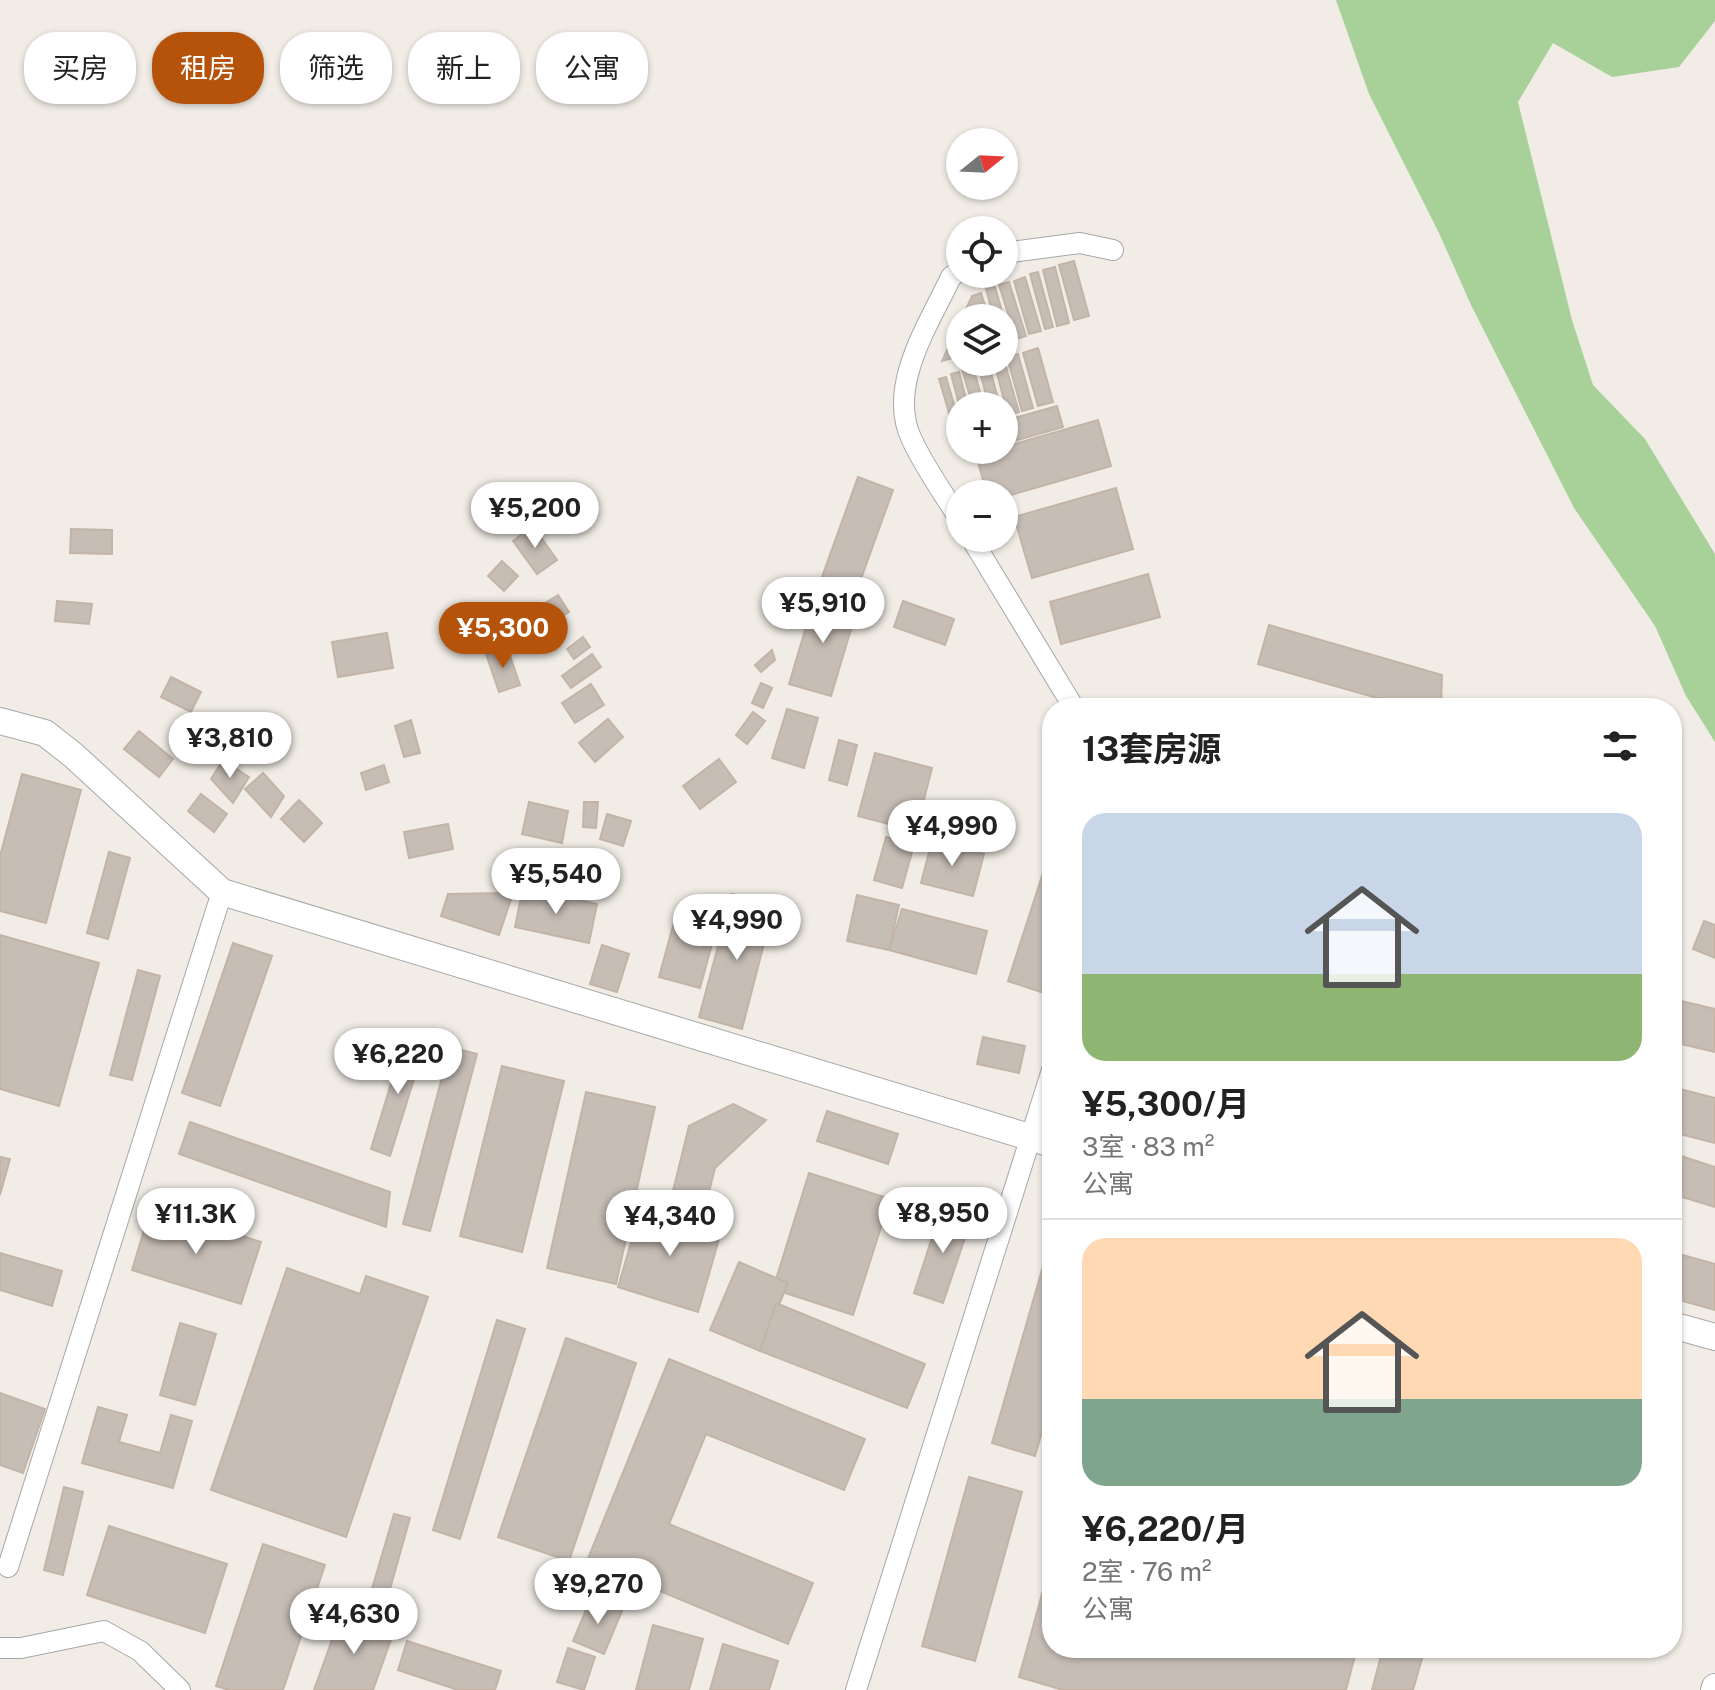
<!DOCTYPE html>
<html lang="zh">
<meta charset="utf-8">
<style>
body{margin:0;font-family:"Public Sans","Noto Sans SC",sans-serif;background:#f6f6f6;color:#222;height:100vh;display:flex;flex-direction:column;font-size:30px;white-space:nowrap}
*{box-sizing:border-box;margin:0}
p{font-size:26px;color:#767676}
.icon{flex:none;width:44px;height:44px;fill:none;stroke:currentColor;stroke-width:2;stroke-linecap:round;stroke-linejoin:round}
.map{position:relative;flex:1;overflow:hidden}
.sheet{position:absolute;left:1042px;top:698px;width:640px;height:960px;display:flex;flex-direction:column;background:#fff;border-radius:32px;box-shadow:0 2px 6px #0004}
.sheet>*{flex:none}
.banner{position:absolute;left:24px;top:32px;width:760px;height:72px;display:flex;gap:16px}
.needle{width:52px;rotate:72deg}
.fabs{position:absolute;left:946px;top:128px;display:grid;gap:16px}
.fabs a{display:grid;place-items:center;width:72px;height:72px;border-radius:50%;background:#fff;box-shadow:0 2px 6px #0004;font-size:40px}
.price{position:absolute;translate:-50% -68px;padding:0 18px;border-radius:28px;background:#fff;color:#222;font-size:26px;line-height:52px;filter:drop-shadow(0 2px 4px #0008)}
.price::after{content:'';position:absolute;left:50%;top:48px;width:24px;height:18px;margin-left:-12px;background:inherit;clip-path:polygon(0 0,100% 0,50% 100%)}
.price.current{background:#b45309;color:#fff}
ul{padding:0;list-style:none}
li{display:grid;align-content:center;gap:16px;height:424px;padding:0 40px}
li+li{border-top:2px solid #e0e0e0}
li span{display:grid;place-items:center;height:248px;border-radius:24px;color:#555}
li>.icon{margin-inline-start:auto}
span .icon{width:144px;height:144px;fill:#fffc;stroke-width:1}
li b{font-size:34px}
h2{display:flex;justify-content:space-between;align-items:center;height:96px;padding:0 40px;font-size:34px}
.tag{padding:0 28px;border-radius:32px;background:#fff;box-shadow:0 2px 6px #0004;font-size:28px;line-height:72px}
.tag.current{background:#b45309;color:#fff}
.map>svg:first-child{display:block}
.forest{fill:#a8d199}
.building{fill:#c6bdb5;stroke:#c3b4a7;stroke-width:2}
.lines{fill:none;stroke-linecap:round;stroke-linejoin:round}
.minor-casing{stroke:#a7a7a7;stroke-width:22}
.tertiary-casing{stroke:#a7a7a7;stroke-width:28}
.minor{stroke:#fff;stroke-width:20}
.tertiary{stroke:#fff;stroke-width:26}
</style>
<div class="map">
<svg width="1715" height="1690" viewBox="0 0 1715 1690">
<rect width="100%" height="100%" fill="#f1ede6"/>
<path class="forest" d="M 1336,0 L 1715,0 L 1715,21 L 1679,67 L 1612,77 L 1553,43 L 1518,102 L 1572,320 L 1593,385 L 1645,439 L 1715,554 L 1715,742 L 1686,696 L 1655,626 L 1574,508 L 1471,305 L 1439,233 L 1369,94 Z"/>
<g class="building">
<path d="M 1074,261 L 1089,316 L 1074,320 L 1059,265 Z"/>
<path d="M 1055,267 L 1069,323 L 1057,326 L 1043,270 Z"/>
<path d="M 1038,272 L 1053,327 L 1045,329 L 1030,274 Z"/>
<path d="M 1025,277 L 1041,331 L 1029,334 L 1014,281 Z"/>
<path d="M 1009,282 L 1026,336 L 1016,339 L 999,285 Z"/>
<path d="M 995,287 L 1004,318 L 994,318 L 986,289 Z"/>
<path d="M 981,293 L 989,318 L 962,318 L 972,296 Z"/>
<path d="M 1004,319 L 1010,340 L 1004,342 Z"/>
<path d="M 960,322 L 960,356 L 942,361 Z"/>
<path d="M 1038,348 L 1053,402 L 1038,406 L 1023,353 Z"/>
<path d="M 1018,354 L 1033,408 L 1022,411 L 1007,357 Z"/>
<path d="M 1004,360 L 1019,412 L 1008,415 L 994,362 Z"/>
<path d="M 988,362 L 1000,406 L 989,406 L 978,365 Z"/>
<path d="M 973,367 L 984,406 L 973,406 L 962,370 Z"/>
<path d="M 959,372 L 968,406 L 960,406 L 960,408 L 951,374 Z"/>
<path d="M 946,377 L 960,425 L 960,428 L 954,430 L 939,379 Z"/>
<path d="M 1057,406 L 1063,427 L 1004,444 L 1004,421 Z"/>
<path d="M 1098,420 L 1111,466 L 1004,497 L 1004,494 L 987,494 L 976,455 L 1004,450 L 1004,447 Z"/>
<path d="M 858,477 L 893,490 L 857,590 L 822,577 Z"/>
<path d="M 1116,488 L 1133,549 L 1032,578 L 1014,517 Z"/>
<path d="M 533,526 L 557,560 L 537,574 L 513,541 Z"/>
<path d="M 71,529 L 112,530 L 112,554 L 70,553 Z"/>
<path d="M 502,561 L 518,576 L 504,591 L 488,576 Z"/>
<path d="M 1148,574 L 1160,617 L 1061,644 L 1050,602 Z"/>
<path d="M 816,593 L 858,606 L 831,696 L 789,684 Z"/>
<path d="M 558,595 L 569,612 L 534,634 L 523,617 Z"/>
<path d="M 57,601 L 92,604 L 89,624 L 55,621 Z"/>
<path d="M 903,601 L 954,619 L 945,645 L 894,627 Z"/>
<path d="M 1269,625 L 1442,675 L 1441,708 L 1412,708 L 1258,664 Z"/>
<path d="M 387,633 L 393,668 L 338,677 L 332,642 Z"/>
<path d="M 583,637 L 590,647 L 574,659 L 567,649 Z"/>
<path d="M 507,647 L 520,685 L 499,692 L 486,654 Z"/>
<path d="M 772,650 L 775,660 L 761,672 L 755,665 Z"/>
<path d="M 592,654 L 601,667 L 571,688 L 562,676 Z"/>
<path d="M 171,677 L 201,692 L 191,712 L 161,697 Z"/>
<path d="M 761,683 L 772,688 L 763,708 L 752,703 Z"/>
<path d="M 591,684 L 604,705 L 575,723 L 562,703 Z"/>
<path d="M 787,709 L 818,718 L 804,768 L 772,758 Z"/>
<path d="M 753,712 L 765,721 L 747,744 L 736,735 Z"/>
<path d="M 608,719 L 623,737 L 595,762 L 579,743 Z"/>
<path d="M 411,720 L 420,753 L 404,757 L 395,726 Z"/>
<path d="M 139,731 L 173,759 L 159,777 L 124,749 Z"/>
<path d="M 839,740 L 857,745 L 847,785 L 829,780 Z"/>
<path d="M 875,753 L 932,768 L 916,831 L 858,816 Z"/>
<path d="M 719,759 L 736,782 L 700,809 L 683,786 Z"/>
<path d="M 223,760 L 249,777 L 233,803 L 211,779 Z"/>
<path d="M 384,765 L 389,782 L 366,790 L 361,773 Z"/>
<path d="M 263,773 L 284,796 L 271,817 L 245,789 Z"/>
<path d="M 22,774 L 81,790 L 46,923 L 0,911 L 0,856 Z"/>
<path d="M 201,794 L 227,814 L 214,832 L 188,811 Z"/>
<path d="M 299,800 L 322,823 L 304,842 L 281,819 Z"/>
<path d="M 529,802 L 568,811 L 562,843 L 522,834 Z"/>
<path d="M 584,802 L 598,802 L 596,828 L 583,827 Z"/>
<path d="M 607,814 L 631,821 L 623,846 L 600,839 Z"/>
<path d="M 448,824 L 453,849 L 409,858 L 404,832 Z"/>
<path d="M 886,837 L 914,845 L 902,888 L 874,880 Z"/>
<path d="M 932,841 L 984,854 L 973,896 L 921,883 Z"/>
<path d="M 1052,845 L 1052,989 L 1050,995 L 1008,981 Z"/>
<path d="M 109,852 L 130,858 L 108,939 L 87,933 Z"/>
<path d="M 601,858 L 602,876 L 571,877 L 571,860 Z"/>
<path d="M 523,888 L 597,904 L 589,943 L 515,927 Z"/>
<path d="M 504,893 L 511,899 L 499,935 L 441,916 L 448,894 Z"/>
<path d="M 732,894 L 774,905 L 742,1029 L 699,1017 Z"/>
<path d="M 857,895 L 899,905 L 889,950 L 847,941 Z"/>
<path d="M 902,909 L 987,931 L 976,974 L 889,950 Z"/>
<path d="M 1704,921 L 1715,925 L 1715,958 L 1693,949 Z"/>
<path d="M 674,922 L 715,933 L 700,988 L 659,977 Z"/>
<path d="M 0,935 L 99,963 L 59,1106 L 0,1089 Z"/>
<path d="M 233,943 L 272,956 L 220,1106 L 182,1093 Z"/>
<path d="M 602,945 L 629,954 L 617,992 L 590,984 Z"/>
<path d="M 138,970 L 160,976 L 132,1080 L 110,1075 Z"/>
<path d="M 1673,999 L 1715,1009 L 1715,1052 L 1672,1042 Z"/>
<path d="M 983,1037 L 1025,1046 L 1019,1073 L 977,1064 Z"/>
<path d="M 405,1038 L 425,1044 L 390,1156 L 371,1149 Z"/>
<path d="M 450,1047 L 477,1054 L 430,1231 L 403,1224 Z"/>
<path d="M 502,1066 L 564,1081 L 522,1252 L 460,1236 Z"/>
<path d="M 1672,1087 L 1715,1098 L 1715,1143 L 1672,1132 Z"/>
<path d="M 586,1092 L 655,1107 L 616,1284 L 547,1268 Z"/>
<path d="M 733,1104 L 766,1120 L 715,1168 L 704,1212 L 670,1203 L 689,1126 Z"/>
<path d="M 827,1111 L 898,1134 L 888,1164 L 817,1141 Z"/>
<path d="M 190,1122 L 390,1192 L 386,1227 L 179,1154 Z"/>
<path d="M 1672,1153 L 1715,1167 L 1715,1207 L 1672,1194 Z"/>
<path d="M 0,1157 L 10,1159 L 0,1195 Z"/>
<path d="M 809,1173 L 890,1199 L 853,1315 L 773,1289 Z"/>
<path d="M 642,1205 L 722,1229 L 698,1312 L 618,1287 Z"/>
<path d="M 151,1207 L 261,1242 L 241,1304 L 132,1270 Z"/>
<path d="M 942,1207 L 972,1217 L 943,1303 L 914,1293 Z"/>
<path d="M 1052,1235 L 1052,1396 L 1035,1456 L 992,1443 Z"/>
<path d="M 1672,1252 L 1715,1264 L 1715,1310 L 1672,1298 Z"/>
<path d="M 0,1253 L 62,1271 L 52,1306 L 0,1290 Z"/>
<path d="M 739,1262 L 788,1283 L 760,1351 L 710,1330 Z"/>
<path d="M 287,1268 L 360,1294 L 366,1276 L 428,1297 L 346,1537 L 211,1490 Z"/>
<path d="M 776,1303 L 925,1364 L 907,1408 L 760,1351 Z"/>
<path d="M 497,1320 L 525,1329 L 460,1539 L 433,1530 Z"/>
<path d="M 180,1323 L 216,1334 L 195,1405 L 160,1395 Z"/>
<path d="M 566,1338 L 636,1363 L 569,1561 L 498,1537 Z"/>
<path d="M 669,1359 L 865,1439 L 844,1490 L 706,1434 L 669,1524 L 813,1583 L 788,1644 L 587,1561 Z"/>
<path d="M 0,1393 L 45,1409 L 23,1473 L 0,1465 Z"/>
<path d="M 98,1407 L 127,1415 L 119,1442 L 160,1453 L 171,1415 L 192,1421 L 173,1488 L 82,1463 Z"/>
<path d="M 969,1477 L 1022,1492 L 975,1661 L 922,1646 Z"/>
<path d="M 64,1487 L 83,1492 L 63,1575 L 44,1570 Z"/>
<path d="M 394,1514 L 410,1518 L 381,1621 L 364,1616 Z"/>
<path d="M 109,1526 L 227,1564 L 205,1633 L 87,1595 Z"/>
<path d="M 263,1544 L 325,1565 L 283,1690 L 229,1690 L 216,1686 Z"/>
<path d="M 1052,1558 L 1052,1648 L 1357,1648 L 1346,1690 L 1063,1690 L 1019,1677 Z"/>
<path d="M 591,1598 L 622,1611 L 604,1654 L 573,1641 Z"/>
<path d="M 342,1612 L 394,1631 L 373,1690 L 314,1690 Z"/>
<path d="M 653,1625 L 703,1639 L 689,1690 L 636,1690 Z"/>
<path d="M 407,1641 L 501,1671 L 495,1690 L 458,1690 L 398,1670 Z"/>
<path d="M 723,1644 L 778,1661 L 769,1690 L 710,1690 Z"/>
<path d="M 568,1648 L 595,1657 L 584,1690 L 557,1682 Z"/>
<path d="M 1383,1648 L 1425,1648 L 1413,1690 L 1372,1690 Z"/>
</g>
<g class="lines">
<defs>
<g id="minor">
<path d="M 1004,253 L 1080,243 L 1113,250"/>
<path d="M 960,270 L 951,277 C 929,324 886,387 912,440 C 925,468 944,494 960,520"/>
<path d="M 971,538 L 1074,708"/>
<path d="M 8,1567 L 222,892"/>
<path d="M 0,1648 L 21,1648 L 104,1631 L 140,1651 L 180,1690"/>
<path d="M 856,1690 L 1052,1070"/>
</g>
<g id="tertiary">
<path d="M 0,721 L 45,733 L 73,755 L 222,892 L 1052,1144"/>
<path d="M 1672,1325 L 1715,1337"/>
<path d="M 1714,1690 L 1715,1687"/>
</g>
</defs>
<use href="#minor" class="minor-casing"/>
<use href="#tertiary" class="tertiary-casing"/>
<use href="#minor" class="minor"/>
<use href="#tertiary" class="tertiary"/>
</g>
</svg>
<div class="fabs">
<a><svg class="needle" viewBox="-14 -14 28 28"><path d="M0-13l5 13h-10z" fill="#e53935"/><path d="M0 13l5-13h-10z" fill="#767676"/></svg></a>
<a><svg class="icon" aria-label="locate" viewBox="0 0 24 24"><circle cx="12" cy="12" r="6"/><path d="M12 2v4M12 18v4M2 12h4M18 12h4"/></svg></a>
<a><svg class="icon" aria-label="layers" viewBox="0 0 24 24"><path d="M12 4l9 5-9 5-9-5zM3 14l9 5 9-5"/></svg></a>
<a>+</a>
<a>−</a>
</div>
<b class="price" style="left:535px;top:550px">¥5,200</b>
<b class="price" style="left:823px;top:645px">¥5,910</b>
<b class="price current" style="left:503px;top:670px">¥5,300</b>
<b class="price" style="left:230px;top:780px">¥3,810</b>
<b class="price" style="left:952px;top:868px">¥4,990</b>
<b class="price" style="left:556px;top:916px">¥5,540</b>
<b class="price" style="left:737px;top:962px">¥4,990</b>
<b class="price" style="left:398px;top:1096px">¥6,220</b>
<b class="price" style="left:943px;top:1255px">¥8,950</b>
<b class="price" style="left:196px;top:1256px">¥11.3K</b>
<b class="price" style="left:670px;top:1258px">¥4,340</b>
<b class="price" style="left:598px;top:1626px">¥9,270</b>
<b class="price" style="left:354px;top:1656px">¥4,630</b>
<div class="banner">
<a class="tag">买房</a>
<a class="tag current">租房</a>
<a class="tag">筛选</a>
<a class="tag">新上</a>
<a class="tag">公寓</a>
</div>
<section class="sheet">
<h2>13套房源<svg class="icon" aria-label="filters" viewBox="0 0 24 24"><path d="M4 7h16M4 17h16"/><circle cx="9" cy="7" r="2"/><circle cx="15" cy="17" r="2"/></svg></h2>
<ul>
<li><span style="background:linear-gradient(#c9d6e8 65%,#8fb573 0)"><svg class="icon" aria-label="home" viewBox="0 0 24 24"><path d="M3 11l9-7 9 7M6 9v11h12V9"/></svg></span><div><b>¥5,300/月</b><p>3室 · 83 m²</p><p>公寓</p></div></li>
<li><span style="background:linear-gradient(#ffd9b3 65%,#7fa58c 0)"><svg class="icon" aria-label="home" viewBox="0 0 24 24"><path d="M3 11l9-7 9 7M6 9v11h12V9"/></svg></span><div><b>¥6,220/月</b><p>2室 · 76 m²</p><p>公寓</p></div></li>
</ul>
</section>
</div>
